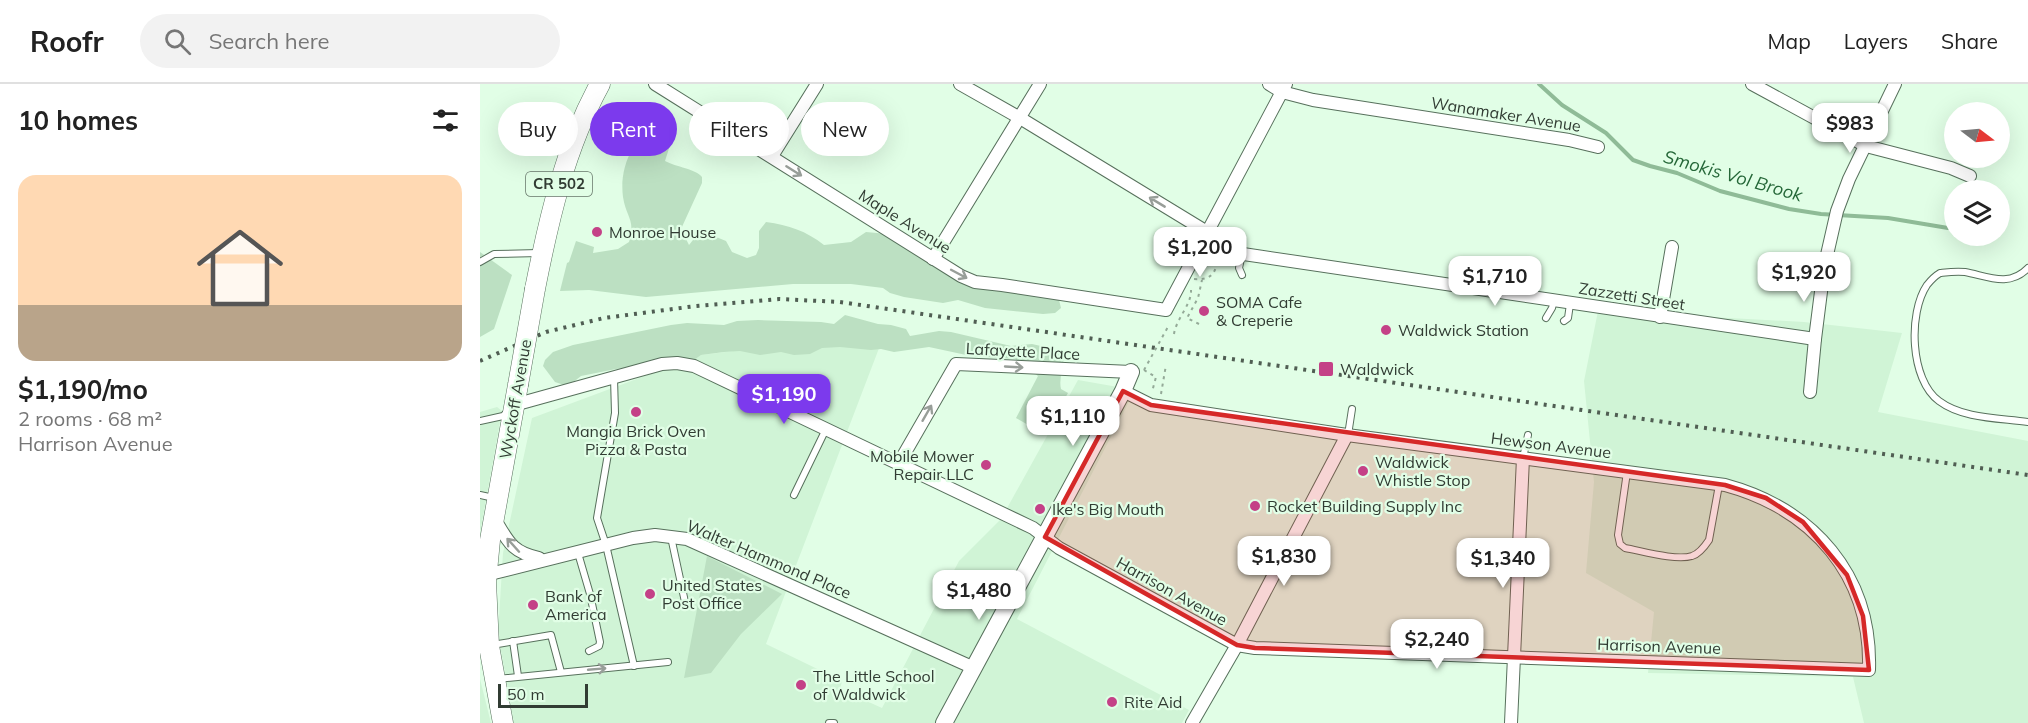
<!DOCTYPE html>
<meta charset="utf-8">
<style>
body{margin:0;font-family:Mulish,sans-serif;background:#f2f2f2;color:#222;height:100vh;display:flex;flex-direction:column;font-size:22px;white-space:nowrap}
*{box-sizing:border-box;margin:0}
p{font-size:20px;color:#767676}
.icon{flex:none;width:33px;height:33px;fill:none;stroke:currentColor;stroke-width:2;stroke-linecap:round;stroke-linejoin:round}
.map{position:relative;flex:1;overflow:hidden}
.panel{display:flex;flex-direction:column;background:#fff;width:480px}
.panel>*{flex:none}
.banner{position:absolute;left:18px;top:18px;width:570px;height:54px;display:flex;gap:12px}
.needle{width:39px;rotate:106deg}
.controls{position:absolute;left:1464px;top:18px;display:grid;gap:12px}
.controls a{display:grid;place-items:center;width:66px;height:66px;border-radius:50%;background:#fff;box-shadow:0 6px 24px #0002;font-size:30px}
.scale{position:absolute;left:18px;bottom:15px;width:90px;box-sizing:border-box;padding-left:6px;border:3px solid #313c33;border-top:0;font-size:16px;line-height:21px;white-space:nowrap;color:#313c33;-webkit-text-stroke:4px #e1fee6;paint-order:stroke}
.price{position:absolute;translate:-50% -51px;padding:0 14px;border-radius:12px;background:#fff;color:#222;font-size:20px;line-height:39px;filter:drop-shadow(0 2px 3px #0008)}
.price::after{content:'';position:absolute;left:50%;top:36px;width:18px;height:14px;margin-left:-9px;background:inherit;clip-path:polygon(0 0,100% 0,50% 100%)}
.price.selected{background:#7c3aed;color:#fff}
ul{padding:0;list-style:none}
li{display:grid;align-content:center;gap:12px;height:318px;padding:0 18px}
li+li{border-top:2px solid #e0e0e0}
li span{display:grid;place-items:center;height:186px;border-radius:18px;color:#555}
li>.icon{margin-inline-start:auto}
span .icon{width:108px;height:108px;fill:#fffc;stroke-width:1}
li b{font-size:26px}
h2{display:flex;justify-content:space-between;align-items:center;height:72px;padding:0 18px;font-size:26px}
.tag{padding:0 21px;border-radius:27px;background:#fff;box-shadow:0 6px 24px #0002;font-size:21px;line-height:54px}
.tag.selected{background:#7c3aed;color:#fff}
header{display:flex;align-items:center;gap:36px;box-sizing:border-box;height:84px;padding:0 30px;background:#fff;border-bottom:2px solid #e0e0e0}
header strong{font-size:28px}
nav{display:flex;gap:33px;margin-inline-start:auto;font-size:21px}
.search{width:420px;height:54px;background:#f2f2f2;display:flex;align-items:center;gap:15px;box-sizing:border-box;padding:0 21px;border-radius:33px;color:#767676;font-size:22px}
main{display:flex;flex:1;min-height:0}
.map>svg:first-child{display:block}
.built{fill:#d0f4d6}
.green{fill:#bce0c2}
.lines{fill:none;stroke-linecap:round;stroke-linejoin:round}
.stream{stroke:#8fbb97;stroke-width:4}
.lane-casing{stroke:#57705c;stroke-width:8}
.street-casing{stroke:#57705c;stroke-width:14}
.secondary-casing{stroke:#57705c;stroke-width:18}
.primary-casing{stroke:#57705c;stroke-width:21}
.path{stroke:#94aa98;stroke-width:2;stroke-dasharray:3 4.5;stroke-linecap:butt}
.lane{stroke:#fff;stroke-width:6}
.street{stroke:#fff;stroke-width:12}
.secondary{stroke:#fff;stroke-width:16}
.primary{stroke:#fff;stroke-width:20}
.rail{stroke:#505e53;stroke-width:4;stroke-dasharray:3 6;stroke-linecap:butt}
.primary-bridge-casing{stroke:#57705c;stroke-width:21;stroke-linecap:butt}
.path-bridge{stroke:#94aa98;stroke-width:2;stroke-dasharray:3 4.5;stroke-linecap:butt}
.primary-bridge{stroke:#fff;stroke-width:20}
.oneway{stroke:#989e99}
.marked{fill:#d62828;fill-opacity:0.2;stroke:#d62828;stroke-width:4.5;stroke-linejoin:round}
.poi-dot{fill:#c44187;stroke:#e1fee6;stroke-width:2}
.labels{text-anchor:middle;stroke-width:4.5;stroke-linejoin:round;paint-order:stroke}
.shield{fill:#e1fee6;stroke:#667669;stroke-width:1.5}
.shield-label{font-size:15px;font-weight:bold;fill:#313c33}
.street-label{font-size:16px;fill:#313c33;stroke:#e1fee6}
.poi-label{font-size:16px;fill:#313c33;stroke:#e1fee6;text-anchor:start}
.water-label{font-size:18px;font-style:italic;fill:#256738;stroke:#e1fee6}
</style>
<header>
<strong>Roofr</strong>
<div class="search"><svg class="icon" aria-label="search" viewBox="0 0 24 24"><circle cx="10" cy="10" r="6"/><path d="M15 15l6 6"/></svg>Search here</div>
<nav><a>Map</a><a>Layers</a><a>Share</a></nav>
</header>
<main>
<section class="panel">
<h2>10 homes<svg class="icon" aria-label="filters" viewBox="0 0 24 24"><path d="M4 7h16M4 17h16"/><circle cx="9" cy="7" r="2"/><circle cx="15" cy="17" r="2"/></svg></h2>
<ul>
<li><span style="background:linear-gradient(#ffd9b3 70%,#b9a48a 0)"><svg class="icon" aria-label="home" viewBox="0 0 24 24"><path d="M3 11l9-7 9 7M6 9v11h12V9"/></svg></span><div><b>$1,190/mo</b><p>2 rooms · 68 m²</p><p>Harrison Avenue</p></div></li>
</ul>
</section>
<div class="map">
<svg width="1548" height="639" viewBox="0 0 1548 639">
<rect width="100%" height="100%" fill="#e1fee6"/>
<g class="built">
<path d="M 1118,227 L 1324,238 L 1422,249 L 1398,328 L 1548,357 L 1548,639 L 1384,639 L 1373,593 L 1168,589 L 1174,528 L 1106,489 L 1114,398 L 1104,297 Z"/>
<path d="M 350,255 L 401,259 L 286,560 L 362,597 L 360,605 L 402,624 L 479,477 L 521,435 L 598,296 L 655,306 L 537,535 L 709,626 L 702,639 L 34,639 L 18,550 L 23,469 L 52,334 L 221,271 Z"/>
<path d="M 17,323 L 22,327 L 0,449 L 0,328 Z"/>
<path d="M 0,581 L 0,595 L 11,639 L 0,639 Z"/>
</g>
<g class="green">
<path d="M 185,44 L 190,46 L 192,55 L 185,77 C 196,83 216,85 222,93 L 222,99 L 201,145 L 209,161 L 217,151 L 224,148 L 246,157 L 252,168 L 267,174 L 276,171 L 279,164 L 279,147 L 286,138 C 309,141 326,147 344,161 L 371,158 L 386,148 L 407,150 L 495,202 L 579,216 L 581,224 L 575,229 L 563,230 L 505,224 L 478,216 L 463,219 L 424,213 L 410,209 L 403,204 L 371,200 L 313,200 L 166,213 L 109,206 L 80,207 L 87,179 L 89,178 L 96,157 L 114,163 L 113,169 L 138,165 L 149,158 C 156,136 146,133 143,113 C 139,84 153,47 185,44 Z"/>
<path d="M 0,168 L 32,191 L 14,245 L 0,253 Z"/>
<path d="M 365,231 L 398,240 L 411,241 L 426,245 L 430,252 L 459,247 L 471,248 L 531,262 L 552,260 L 583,267 C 586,279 578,292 581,305 L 588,309 L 568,344 L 550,342 L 536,334 L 558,292 L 535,275 L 491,272 L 449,263 L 414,268 L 401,265 L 391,266 L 360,263 L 342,264 L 330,270 L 314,271 L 301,268 L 280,271 L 260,267 L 244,268 L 221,271 L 211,278 L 136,285 L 101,292 L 91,300 L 84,301 L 75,298 L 63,282 L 65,276 L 73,268 L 93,261 L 191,241 L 207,239 L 244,241 L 257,237 L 278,236 L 341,238 L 354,240 Z"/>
<path d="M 227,472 L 302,510 L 261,550 L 231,589 L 204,594 Z"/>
</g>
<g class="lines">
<path class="stream" d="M 1059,0 L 1082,21 L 1126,49 L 1153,76 L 1170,82 L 1197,89 L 1240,107 L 1309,125 L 1341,130 L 1408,134 L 1468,144"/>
<defs>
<g id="lane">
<path d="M 762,170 L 759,184 L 762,191"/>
<path d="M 0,178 L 14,170 L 59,169"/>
<path d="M 1548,184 C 1529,204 1507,192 1485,188 C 1476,187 1469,188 1460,189 C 1455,192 1451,196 1447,201 C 1428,229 1430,296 1459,317 C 1483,335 1520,334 1548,338"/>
<path d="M 1066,234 L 1072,224 L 1074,217"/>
<path d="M 1084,237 L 1088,234 L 1090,220"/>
<path d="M 134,294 L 135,329 L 117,434 L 126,461 L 154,582"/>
<path d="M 0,337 L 23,332 L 27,328"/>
<path d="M 868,351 L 872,325"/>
<path d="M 1043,374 L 1048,351"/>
<path d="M 1147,388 L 1138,451 L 1140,460 L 1145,464 C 1162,467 1196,477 1212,472 C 1219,470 1225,462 1229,456 L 1239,401"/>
<path d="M 0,411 L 14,414"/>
<path d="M 314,411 L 346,345"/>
<path d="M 191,453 L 205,518"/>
<path d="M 98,469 L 110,510 L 120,558 L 119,562 L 109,567"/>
<path d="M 33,557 L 38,592"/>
<path d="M 12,561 L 71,551 L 81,588"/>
<path d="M 17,595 L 188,578"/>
<path d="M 349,639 L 354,639"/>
</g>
<g id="street">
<path d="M 175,0 L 481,192 L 495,198 L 522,201 L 686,226 L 806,0"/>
<path d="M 480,0 L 540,34 L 727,148"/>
<path d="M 789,0 L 802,8 L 833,16 L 1089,56 L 1118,63"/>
<path d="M 1272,0 L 1386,62 L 1471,84 L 1490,92"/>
<path d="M 292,72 L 337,0"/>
<path d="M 727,148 L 732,165 L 743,167 L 1335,255"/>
<path d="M 453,175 L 560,0"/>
<path d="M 1180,233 L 1192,163"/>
<path d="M 1330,308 L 1335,255 L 1344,184 L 1357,127 L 1369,95 L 1415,0"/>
<path d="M 34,321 L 182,280 L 197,279 L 214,282 L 553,444 L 579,464 L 757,561 L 775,564 L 1389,586 C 1392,491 1333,425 1245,401 L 867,351 L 671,321 L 643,307"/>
<path d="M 419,379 L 476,280 L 651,288"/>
<path d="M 14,434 C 28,457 31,468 59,474"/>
<path d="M 6,491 L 153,454 L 175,451 L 207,455 L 494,584"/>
<path d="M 712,639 L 757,561 L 867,351"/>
<path d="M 1031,639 L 1043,374"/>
</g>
<path id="secondary" d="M 464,639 L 643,307 L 651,288"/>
<g id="primary">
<path d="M 55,205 C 69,134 85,64 120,0"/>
<path d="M 23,639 L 9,562 L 6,498 L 10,456 L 38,301"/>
</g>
</defs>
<use href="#lane" class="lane-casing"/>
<use href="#street" class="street-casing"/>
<use href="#secondary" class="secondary-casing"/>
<use href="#primary" class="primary-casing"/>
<g class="path">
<path d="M 714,195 C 728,196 735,192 737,178"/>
<path d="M 719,240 L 707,234 L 718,214 L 722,196"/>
<path d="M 694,250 C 696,235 712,220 711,206"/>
<path d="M 664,286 L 676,293 L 672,308"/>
<path d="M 681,310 L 686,281"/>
</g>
<use href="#lane" class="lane"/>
<use href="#street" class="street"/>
<use href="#secondary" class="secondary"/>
<use href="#primary" class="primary"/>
<path class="rail" d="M 0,277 L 66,248 L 124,234 L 216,222 L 299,215 L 360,218 L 1548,391"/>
<defs>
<path id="primary-bridge" d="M 38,301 L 55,205"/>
</defs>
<use href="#primary-bridge" class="primary-bridge-casing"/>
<path class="path-bridge" d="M 664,286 L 689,241"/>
<use href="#primary-bridge" class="primary-bridge"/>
</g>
<defs><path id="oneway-shaft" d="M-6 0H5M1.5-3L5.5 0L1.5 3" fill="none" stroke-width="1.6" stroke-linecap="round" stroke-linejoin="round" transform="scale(1.5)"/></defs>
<g class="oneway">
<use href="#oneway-shaft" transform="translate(314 87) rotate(32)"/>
<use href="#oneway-shaft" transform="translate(677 118) rotate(-149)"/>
<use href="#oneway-shaft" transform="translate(479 190) rotate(28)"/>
<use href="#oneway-shaft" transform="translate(534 283) rotate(3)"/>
<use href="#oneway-shaft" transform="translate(447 329) rotate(-60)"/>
<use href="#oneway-shaft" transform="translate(33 461) rotate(-132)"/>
<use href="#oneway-shaft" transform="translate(117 585) rotate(-5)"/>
</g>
<path class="marked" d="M 643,307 L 671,321 L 1245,401 L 1286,414 L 1323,438 L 1367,491 L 1383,532 L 1389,586 L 775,564 L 757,561 L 565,453 Z"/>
<g class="poi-dot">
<circle cx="117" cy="148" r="6"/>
<circle cx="724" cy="227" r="6"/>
<circle cx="906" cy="246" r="6"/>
<rect x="838" y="277" width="16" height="16" rx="3"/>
<circle cx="156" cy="328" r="6"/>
<circle cx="506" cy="381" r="6"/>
<circle cx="883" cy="387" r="6"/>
<circle cx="775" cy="422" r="6"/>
<circle cx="560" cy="425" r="6"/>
<circle cx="170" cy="510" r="6"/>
<circle cx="53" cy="521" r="6"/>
<circle cx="321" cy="601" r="6"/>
<circle cx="632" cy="618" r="6"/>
</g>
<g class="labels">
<rect class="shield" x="46" y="88" width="66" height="24" rx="4.5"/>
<g class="shield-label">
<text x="79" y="105">CR 502</text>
</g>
<g class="street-label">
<text transform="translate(1026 30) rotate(9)" y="6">Wanamaker Avenue</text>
<text transform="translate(425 137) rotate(32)" y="6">Maple Avenue</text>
<text transform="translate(1152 212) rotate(9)" y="6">Zazzetti Street</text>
<text transform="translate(543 267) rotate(3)" y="6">Lafayette Place</text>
<text transform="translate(35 315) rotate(-80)" y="6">Wyckoff Avenue</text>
<text transform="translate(1071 361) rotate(7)" y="6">Hewson Avenue</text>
<text transform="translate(289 475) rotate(23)" y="6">Walter Hammond Place</text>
<text transform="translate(692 507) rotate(29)" y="6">Harrison Avenue</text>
<text transform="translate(1179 562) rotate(2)" y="6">Harrison Avenue</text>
</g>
<g class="poi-label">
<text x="129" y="154">Monroe House</text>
<text x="736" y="224">SOMA Cafe<tspan x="736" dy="18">&amp; Creperie</tspan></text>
<text x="918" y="252">Waldwick Station</text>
<text x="860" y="291">Waldwick</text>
<text x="156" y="353" text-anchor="middle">Mangia Brick Oven<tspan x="156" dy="18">Pizza &amp; Pasta</tspan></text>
<text x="494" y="378" text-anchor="end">Mobile Mower<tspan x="494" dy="18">Repair LLC</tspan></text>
<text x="895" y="384">Waldwick<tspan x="895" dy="18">Whistle Stop</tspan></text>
<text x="787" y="428">Rocket Building Supply Inc</text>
<text x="572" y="431">Ike's Big Mouth</text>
<text x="182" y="507">United States<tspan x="182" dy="18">Post Office</tspan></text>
<text x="65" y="518">Bank of<tspan x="65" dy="18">America</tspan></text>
<text x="333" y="598">The Little School<tspan x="333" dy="18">of Waldwick</tspan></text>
<text x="644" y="624">Rite Aid</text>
</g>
<g class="water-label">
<text transform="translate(1253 92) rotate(16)" y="6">Smokis Vol Brook</text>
</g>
</g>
</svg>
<div class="controls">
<a><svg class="needle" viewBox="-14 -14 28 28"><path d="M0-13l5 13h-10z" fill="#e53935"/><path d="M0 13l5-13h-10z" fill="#767676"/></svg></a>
<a><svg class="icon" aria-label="layers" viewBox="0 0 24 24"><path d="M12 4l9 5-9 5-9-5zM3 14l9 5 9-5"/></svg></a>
</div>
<div class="scale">50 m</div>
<b class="price" style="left:1370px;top:70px">$983</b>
<b class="price" style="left:720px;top:194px">$1,200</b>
<b class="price" style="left:1324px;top:219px">$1,920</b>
<b class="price" style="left:1015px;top:223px">$1,710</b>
<b class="price selected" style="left:304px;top:341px">$1,190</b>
<b class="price" style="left:593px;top:363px">$1,110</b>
<b class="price" style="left:804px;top:503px">$1,830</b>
<b class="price" style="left:1023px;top:505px">$1,340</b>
<b class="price" style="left:499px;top:537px">$1,480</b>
<b class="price" style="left:957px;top:586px">$2,240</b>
<div class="banner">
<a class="tag">Buy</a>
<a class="tag selected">Rent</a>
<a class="tag">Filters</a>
<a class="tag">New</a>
</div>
</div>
</main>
